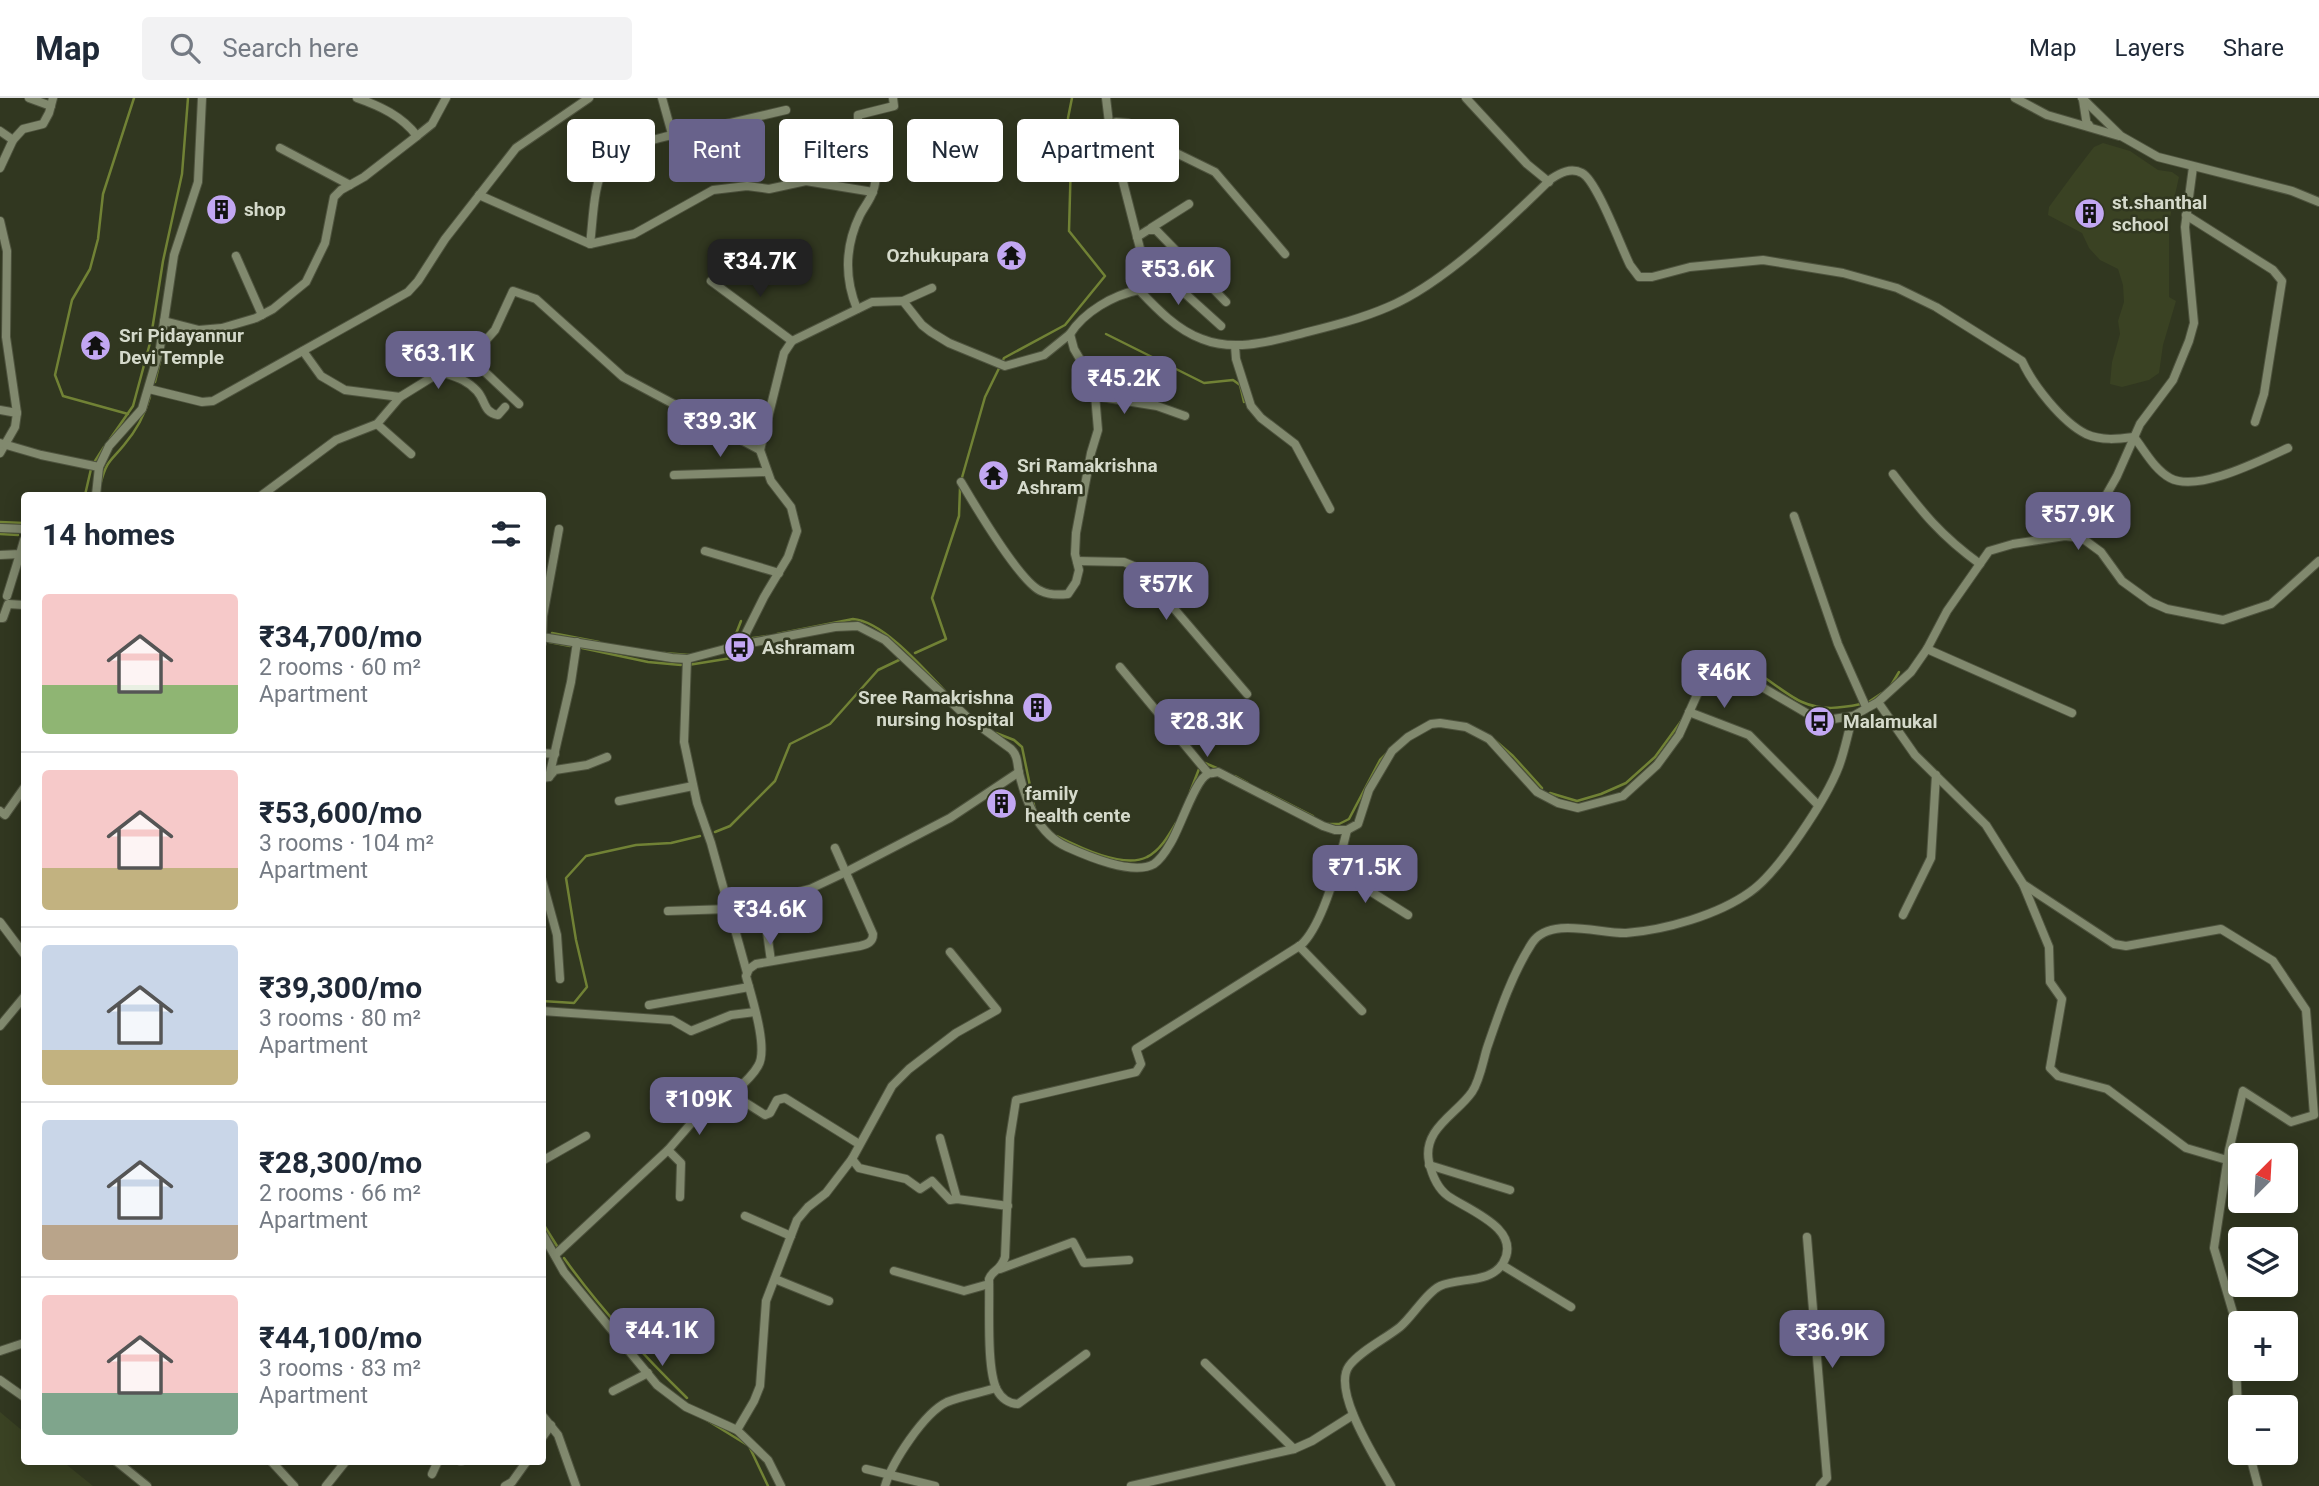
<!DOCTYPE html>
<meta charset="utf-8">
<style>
body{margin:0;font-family:Roboto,sans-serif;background:#f2f2f3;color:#1f2937;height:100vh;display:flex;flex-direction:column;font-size:26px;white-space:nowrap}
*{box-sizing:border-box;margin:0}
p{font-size:23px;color:#747a83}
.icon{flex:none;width:38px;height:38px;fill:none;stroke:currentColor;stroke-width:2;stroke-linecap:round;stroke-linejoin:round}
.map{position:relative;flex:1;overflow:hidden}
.sheet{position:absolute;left:21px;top:394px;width:525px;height:973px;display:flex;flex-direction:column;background:#fff;border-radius:7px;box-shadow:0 4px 18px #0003}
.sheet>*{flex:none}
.hud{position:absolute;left:567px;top:21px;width:665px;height:63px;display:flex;gap:14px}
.needle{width:46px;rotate:24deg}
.controls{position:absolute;left:2228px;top:1045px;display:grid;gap:14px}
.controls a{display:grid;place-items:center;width:70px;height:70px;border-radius:7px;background:#fff;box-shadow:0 4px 18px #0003;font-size:35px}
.price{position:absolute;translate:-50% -60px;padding:0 16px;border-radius:14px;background:#68628b;color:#fff;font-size:23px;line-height:46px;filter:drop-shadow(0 2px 4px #0008)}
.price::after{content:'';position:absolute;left:50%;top:42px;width:21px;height:16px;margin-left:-10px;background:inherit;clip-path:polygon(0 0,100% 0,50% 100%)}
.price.selected{background:#222;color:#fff}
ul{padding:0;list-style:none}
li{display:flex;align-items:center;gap:21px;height:175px;padding:0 21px}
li+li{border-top:2px solid #e0e1e3}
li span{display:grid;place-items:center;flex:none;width:196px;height:140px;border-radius:7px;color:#555}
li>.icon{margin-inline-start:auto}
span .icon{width:84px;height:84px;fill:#fffc;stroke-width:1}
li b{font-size:30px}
h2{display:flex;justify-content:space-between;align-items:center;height:84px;padding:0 21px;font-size:30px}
.tag{padding:0 24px;border-radius:7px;background:#fff;box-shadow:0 4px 18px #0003;font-size:24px;line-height:63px}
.tag.selected{background:#68628b;color:#fff}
header{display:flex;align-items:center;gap:42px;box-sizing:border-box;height:98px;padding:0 35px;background:#fff;border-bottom:2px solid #e0e1e3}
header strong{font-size:33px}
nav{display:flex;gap:38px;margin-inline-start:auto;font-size:24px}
.search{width:490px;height:63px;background:#f2f2f3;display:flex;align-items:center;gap:18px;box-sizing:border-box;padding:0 24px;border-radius:7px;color:#747a83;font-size:26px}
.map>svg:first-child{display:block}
.built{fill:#3a4223}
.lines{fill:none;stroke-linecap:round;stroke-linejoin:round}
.stream{stroke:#718235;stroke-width:2.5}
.minor-casing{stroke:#4e533e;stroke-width:10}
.minor{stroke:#81896e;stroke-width:8}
.labels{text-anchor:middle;stroke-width:5;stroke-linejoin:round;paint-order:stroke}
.poi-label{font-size:19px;font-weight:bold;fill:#d5dacb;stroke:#313720;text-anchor:start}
</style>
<header>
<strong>Map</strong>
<div class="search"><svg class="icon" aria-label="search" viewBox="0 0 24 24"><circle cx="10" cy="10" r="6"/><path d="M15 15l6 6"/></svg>Search here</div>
<nav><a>Map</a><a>Layers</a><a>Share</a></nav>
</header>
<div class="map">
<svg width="2319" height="1388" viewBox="0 0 2319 1388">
<rect width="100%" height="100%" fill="#313720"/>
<g class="built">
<path d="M 2103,45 L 2130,53 L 2158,72 L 2172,74 L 2179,79 L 2169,124 L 2169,199 L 2176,203 L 2163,247 L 2159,275 L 2149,282 L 2122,289 L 2110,286 L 2112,264 L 2120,236 L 2118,223 L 2124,204 L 2123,187 L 2118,171 L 2100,162 L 2089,150 L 2082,135 L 2048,117 L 2049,109 L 2074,75 L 2094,49 Z"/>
<path d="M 0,1314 L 24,1334 L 24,1363 L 62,1363 L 93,1388 L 0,1388 Z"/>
</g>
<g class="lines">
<g class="stream">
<path d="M 166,235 L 169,233 L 194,234"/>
<path d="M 1106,236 L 1204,285 L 1233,282 L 1240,287 L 1244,304"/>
<path d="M 155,284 L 162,255"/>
<path d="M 128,316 L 63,298 L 55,277 L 72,202 L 90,171 L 98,141 L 103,96 L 134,0"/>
<path d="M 110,341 L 133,308 L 150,245 L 163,163 L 182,76 L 188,0"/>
<path d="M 95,363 L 104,349"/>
<path d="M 961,383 L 985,299 L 1004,260 L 1065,227 L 1105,178 L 1069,133 L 1071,60 L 1068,20 L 1072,0"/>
<path d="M 101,384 C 107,362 111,363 124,347 C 136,333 145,316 150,299"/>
<path d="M 85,397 L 91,371"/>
<path d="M 0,424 L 24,425"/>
<path d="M 0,436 L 18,437"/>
<path d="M 552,535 L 599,544"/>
<path d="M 777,536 L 853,521 C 883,523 925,572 945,593"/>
<path d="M 746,541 L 767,538"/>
<path d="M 549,544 L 570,548"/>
<path d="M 732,546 L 741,523"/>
<path d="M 582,550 L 648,564 L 681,567"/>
<path d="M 664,555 L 689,557"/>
<path d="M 915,555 L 946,541 L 932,500 L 959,418 L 960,390"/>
<path d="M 688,567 L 738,559 L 741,555"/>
<path d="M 1890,589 L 1899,574"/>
<path d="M 1694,594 C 1698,584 1702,566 1711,560 C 1731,547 1783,597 1802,604 C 1822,613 1841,610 1861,606"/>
<path d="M 1870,603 L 1882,595"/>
<path d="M 996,635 L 1014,642 L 1022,649 L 1035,712"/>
<path d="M 1490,638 L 1513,658 L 1542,690"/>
<path d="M 1205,665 L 1219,671"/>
<path d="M 1235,678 L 1248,685"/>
<path d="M 1190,694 L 1199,671"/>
<path d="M 1266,694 L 1313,718"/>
<path d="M 1550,695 L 1577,703 L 1601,696 L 1626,685 L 1655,659 L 1682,622"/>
<path d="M 1328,726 L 1339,726 L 1349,721 L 1380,662 L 1386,656"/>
<path d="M 715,734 L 730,728 L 775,683 L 790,646 L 830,626 L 878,572 L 899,562"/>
<path d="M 1057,738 C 1079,749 1123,771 1147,759 C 1160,753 1169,737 1176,725"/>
<path d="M 542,903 L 574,905 L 587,889 L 576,842 L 566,780 L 586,758 L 636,747 L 671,745 L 700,738"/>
<path d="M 542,1124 L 557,1148"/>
<path d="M 564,1160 C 601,1212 642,1256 687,1300"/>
<path d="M 705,1321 L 749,1348 L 768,1388"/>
</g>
<defs>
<g id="minor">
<path d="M 29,0 L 51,8"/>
<path d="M 662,0 L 672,36"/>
<path d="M 1466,0 L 1527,66 L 1549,84"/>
<path d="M 2015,0 L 2047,17 L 2119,38"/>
<path d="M 2082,0 L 2121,38 L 2158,59 L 2292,93 L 2319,104"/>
<path d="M 2083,2 L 2087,28 L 2089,27"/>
<path d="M 1110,26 L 1116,24 L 1128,25 L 1170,52 L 1215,74 L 1285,156"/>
<path d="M 0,33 L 13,42 L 0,70"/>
<path d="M 417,38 L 432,26 L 446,0"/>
<path d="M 13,42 L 23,31 L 43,26 L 49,15 L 53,0"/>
<path d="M 280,50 L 350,87"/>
<path d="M 479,97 L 590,146 L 634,136 L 713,92 L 747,88 L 769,91 L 806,83 L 873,94"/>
<path d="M 2186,117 L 2273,172 L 2282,183 L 2264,296 L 2255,324"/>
<path d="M 0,123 L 7,153 L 6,239 L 17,315 L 15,329 L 0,355"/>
<path d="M 1151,130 L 1189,106"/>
<path d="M 1137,139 L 1148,132 L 1156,132 L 1226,204"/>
<path d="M 590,146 C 593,125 593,83 606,67 C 624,42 694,33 722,27 C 743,22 764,17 786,12"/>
<path d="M 236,158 L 262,217"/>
<path d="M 1144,166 L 1159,172 L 1221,228"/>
<path d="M 711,183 L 792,243"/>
<path d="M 1139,192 C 1157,211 1177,232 1202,241 C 1232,253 1265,245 1296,237 C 1327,229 1358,222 1388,209 C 1443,186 1508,123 1551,81 C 1560,75 1571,69 1582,75 C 1597,83 1621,149 1630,167 L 1639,179 L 1652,179 L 1690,169 L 1763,162 L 1843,175 L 1897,190 L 1936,209 L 2022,263 C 2033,287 2062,324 2086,336 C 2102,343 2118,341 2134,339 C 2145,353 2154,371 2170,380 C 2198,395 2261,362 2288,350"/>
<path d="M 903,203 L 932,190"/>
<path d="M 857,211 C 844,179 845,148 860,117 C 864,109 871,101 873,93 C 879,77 875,56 874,39 L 858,32 L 858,17 L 894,8 L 893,0"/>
<path d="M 164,223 L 199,232 L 222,230 L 256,220 L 273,211 L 306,184 L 325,145 L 334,99 L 341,92 L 364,79 L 417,38 C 402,18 380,8 357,0"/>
<path d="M 1070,236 C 1084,214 1113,197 1139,192 L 1144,166 L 1110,33 L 1106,0"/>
<path d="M 1235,248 L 1236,261 L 1251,308 L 1261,320 L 1295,346 L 1330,411"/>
<path d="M 303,253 L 321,278 L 345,292 L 400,299 L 479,250 L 495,232 L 513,193 L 536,201 L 623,279 L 760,352"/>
<path d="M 468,258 L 519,306"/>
<path d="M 441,274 C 455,279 466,281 477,293 C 486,303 483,314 498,317 L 505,309"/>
<path d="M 149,291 L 202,304 L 213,303 L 408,194 L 418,183 L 445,141 L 516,50 L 589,0"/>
<path d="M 1095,298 L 1157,308 L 1185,318"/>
<path d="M 0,312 L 17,315"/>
<path d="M 377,326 L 411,356"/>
<path d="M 0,345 L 41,357 L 99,369"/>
<path d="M 1893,376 C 1922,414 1940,437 1980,466"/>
<path d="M 674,377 L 766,374"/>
<path d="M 96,397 L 99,369 L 109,348 L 142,311 L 160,250 L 174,157 L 198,84 L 202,0"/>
<path d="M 262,397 L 336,342 L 377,326 L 400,299"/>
<path d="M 1794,418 L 1838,546 L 1866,609"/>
<path d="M 0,430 L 24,431"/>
<path d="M 2082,440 L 2117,378 L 2140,326 L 2173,282 L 2189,243 L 2194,225 L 2185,129 L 2193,69"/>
<path d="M 705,453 L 779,475"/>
<path d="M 0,457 L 20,456 L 24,442"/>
<path d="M 1077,463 L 1124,464 L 1136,469 L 1159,493 L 1247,596"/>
<path d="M 7,498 L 20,456"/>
<path d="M 0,520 L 3,520 L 8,506 L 24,507"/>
<path d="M 542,539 L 672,560 L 687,561 L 740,547 L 835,529 L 858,528 L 885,542 L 967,619 L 1011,651 C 1018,658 1017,665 1019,675 C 1026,704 1038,736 1067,749 C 1087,758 1133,778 1154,766 C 1161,761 1166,753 1170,746 C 1180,731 1195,681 1208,676 C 1209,675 1216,675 1218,674 L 1323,728 L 1335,732 L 1347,732 L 1358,726 L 1369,692 L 1392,653 L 1408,639 L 1431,626 L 1440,625 L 1466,629 L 1489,641 L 1537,694 L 1558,705 L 1578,710 L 1623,698 L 1657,667 L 1679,637 L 1709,570 L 1728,569 L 1820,623 L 1853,618"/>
<path d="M 542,545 L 543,518 L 559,431"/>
<path d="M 740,547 L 764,499 L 788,459 L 797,433 L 791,409 L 771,383 L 760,352 L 784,255 L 792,243 L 872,204 L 903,203 L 922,227 L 931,234 L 949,245 L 1005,268 L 1044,257 L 1070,236 L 1074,251 L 1094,285 L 1098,332 L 1091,355 L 1076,435 L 1075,456 L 1079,472 L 1076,484 L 1068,496 C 1060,497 1049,497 1041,493 C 1021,485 974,406 961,384"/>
<path d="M 1927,551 L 2072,615"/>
<path d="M 687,561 L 684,644 L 697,705 L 711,745 L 747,875"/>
<path d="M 1120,569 L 1208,675"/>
<path d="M 1878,604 L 1915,657 L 1986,727 L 2023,786 L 2114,846 L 2126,848 L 2221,831 L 2273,863 L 2306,912 L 2314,1017 L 2291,1024 L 2243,993 L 2229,1052 L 2214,1150 L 2234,1218 L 2238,1313 L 2240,1322"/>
<path d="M 1689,614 L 1749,637 L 1818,707"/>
<path d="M 542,655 L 555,656"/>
<path d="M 549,679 L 571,584 L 577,544"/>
<path d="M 542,680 L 549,679 L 555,672 L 587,667 L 607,659"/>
<path d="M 619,703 L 693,688"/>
<path d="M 0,713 L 5,717 L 24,690"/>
<path d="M 1338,773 L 1408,817"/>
<path d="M 542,782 L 557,837 L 560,881"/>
<path d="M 2023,786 L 2049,849 L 2050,884 L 2062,901 L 2050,970 L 2058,978 L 2107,991 L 2186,1050 L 2227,1062"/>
<path d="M 668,813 L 729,811"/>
<path d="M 1903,817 L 1931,760 L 1936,677"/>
<path d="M 0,824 L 24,856"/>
<path d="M 1299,848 L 1362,913"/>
<path d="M 771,863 L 764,813 L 769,801 L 810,791 L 846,774 L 950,720 L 1019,674"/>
<path d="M 649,907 L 749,889"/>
<path d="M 542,913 L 672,922 L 691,933 L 731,917 L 755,914"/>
<path d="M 0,928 L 24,899"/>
<path d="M 732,996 C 741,988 752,979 758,968 C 769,951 751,897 746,878 L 749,871 L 756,866 L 860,848 C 868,846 873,844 873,836 L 835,750"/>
<path d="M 940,1040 L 957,1101"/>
<path d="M 668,1052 L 681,1065 L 680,1099"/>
<path d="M 852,1061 L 859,1070 L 906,1081 L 920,1091 L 932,1083 L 950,1102 L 957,1101 L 1008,1108"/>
<path d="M 542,1063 L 586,1038"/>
<path d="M 1429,1067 L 1510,1092"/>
<path d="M 745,1118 L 791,1138"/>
<path d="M 542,1135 L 564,1174 L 657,1287 L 686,1309 L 737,1332 L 768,1362 L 781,1388"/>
<path d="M 1807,1139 L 1827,1380 L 1820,1388"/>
<path d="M 555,1157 L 668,1052 L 700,1015 L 725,995 L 732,996 L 765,1017 L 770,1015 L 777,1002 L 785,1000 L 859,1046"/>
<path d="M 1502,1167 L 1571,1209"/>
<path d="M 1000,1171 L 1073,1144 L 1084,1165 L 1129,1162"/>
<path d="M 894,1173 L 964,1193 L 989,1186"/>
<path d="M 775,1181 L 829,1203"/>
<path d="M 0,1253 L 24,1245"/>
<path d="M 1086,1256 L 1018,1306 C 1009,1306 1001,1300 997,1292 C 986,1271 990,1207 989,1181 C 993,1171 1000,1174 1005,1159 L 1010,1040 L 1016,1002 L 1136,974 L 1141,966 L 1136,951 L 1301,847 C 1323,827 1340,761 1347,732"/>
<path d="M 1205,1265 L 1294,1351"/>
<path d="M 0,1282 L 24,1299"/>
<path d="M 613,1293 L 648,1275"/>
<path d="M 542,1317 L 558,1337 L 576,1388"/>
<path d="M 737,1332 L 754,1303 L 760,1288 L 766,1203 L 797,1122 L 808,1109 L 826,1095 L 852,1061 L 892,988 L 909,971 L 956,935 L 997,912 L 950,854"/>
<path d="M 542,1340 L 551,1327"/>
<path d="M 2249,1354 L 2258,1388"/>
<path d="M 116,1363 L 147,1388"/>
<path d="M 271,1363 L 294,1388"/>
<path d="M 460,1363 L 462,1363"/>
<path d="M 866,1371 L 935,1388"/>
<path d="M 432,1376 L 438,1363"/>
<path d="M 326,1388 L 346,1363"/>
<path d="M 505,1388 L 512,1384 L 527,1363"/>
<path d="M 885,1388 C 892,1364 924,1315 947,1304 C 962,1298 980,1295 996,1290"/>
<path d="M 1131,1388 L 1294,1351 L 1312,1343 L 1353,1317"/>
<path d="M 1391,1388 C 1378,1364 1331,1293 1349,1268 C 1360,1253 1385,1241 1400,1229 C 1412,1219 1426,1195 1440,1188 C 1460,1179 1490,1186 1503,1165 C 1523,1131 1468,1112 1448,1098 C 1437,1090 1432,1077 1429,1064 C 1422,1031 1457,1016 1472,994 C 1480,982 1483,963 1487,950 C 1499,915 1512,876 1532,845 C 1550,818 1600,836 1626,835 C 1665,832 1718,817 1750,794 C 1778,775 1827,700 1839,668 C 1845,652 1848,634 1853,618 L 1878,604 L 1911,574 L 1927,551 L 1947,513 L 1989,453 L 2013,446 L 2065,438 L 2082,440 L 2101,454 L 2122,483 L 2151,504 L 2167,511 L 2223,522 L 2271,506 L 2319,463"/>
</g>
</defs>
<use href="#minor" class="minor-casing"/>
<use href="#minor" class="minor"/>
</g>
<defs>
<symbol id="building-disc" viewBox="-11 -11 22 22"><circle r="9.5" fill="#c2a7f2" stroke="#313720"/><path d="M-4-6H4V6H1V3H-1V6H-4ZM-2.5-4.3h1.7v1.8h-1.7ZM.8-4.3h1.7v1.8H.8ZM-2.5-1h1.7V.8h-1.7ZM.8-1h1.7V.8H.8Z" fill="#111"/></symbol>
<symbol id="temple-disc" viewBox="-11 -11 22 22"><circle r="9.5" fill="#c2a7f2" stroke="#313720"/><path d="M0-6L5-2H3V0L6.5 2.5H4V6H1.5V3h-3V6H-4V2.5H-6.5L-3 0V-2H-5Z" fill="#111"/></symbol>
<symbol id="bus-disc" viewBox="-11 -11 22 22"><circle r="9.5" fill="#c2a7f2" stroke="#313720"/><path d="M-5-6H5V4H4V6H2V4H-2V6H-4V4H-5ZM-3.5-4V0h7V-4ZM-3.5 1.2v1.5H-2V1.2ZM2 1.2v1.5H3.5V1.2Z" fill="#111"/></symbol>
</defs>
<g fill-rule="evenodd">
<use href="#building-disc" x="204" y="94" width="35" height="35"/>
<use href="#building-disc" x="2072" y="98" width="35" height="35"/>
<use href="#temple-disc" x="994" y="140" width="35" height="35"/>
<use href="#temple-disc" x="78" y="230" width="35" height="35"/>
<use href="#temple-disc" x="976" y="360" width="35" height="35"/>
<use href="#bus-disc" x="722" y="532" width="35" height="35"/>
<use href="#building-disc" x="1020" y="592" width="35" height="35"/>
<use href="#bus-disc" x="1802" y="606" width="35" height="35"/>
<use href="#building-disc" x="984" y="688" width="35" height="35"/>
</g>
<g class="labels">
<g class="poi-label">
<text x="2112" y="111">st.shanthal<tspan x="2112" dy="22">school</tspan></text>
<text x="244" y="118">shop</text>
<text x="989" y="164" text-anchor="end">Ozhukupara</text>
<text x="119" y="244">Sri Pidayannur<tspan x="119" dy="22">Devi Temple</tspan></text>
<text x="1017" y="374">Sri Ramakrishna<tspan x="1017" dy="22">Ashram</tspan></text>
<text x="762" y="556">Ashramam</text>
<text x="1014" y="606" text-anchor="end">Sree Ramakrishna<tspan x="1014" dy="22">nursing hospital</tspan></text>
<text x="1843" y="630">Malamukal</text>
<text x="1025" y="702">family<tspan x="1025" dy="22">health cente</tspan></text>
</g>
</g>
</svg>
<div class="controls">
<a><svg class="needle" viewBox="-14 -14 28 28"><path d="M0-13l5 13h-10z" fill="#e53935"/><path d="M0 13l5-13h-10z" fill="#747a83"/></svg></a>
<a><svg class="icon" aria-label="layers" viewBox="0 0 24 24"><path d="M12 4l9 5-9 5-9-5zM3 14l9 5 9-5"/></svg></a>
<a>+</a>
<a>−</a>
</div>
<b class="price selected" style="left:760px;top:201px">₹34.7K</b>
<b class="price" style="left:1178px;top:209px">₹53.6K</b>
<b class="price" style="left:438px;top:293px">₹63.1K</b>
<b class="price" style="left:1124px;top:318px">₹45.2K</b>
<b class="price" style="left:720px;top:361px">₹39.3K</b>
<b class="price" style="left:2078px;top:454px">₹57.9K</b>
<b class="price" style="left:1166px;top:524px">₹57K</b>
<b class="price" style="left:1724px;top:612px">₹46K</b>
<b class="price" style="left:1207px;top:661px">₹28.3K</b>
<b class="price" style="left:1365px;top:807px">₹71.5K</b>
<b class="price" style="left:770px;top:849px">₹34.6K</b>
<b class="price" style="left:699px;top:1039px">₹109K</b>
<b class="price" style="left:662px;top:1270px">₹44.1K</b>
<b class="price" style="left:1832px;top:1272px">₹36.9K</b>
<div class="hud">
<a class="tag">Buy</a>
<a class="tag selected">Rent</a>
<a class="tag">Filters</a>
<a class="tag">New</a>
<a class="tag">Apartment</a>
</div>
<section class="sheet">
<h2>14 homes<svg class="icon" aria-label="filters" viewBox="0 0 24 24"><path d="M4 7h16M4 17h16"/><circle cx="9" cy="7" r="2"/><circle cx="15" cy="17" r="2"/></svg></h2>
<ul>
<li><span style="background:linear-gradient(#f6c9c9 65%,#8fb573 0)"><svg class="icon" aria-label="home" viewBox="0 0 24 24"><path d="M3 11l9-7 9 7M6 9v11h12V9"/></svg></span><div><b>₹34,700/mo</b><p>2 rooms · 60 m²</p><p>Apartment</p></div></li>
<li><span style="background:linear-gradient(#f6c9c9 70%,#c2b280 0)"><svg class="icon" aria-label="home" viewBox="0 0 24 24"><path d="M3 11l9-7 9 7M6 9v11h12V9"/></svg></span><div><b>₹53,600/mo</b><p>3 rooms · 104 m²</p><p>Apartment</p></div></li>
<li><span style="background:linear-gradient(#c9d6e8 75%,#c2b280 0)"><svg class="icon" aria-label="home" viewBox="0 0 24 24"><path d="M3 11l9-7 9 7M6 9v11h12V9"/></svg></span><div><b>₹39,300/mo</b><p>3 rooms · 80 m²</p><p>Apartment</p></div></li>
<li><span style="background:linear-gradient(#c9d6e8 75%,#b9a48a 0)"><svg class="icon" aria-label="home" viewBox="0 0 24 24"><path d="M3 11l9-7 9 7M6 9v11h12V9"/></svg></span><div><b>₹28,300/mo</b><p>2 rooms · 66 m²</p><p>Apartment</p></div></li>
<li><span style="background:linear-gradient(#f6c9c9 70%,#7fa58c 0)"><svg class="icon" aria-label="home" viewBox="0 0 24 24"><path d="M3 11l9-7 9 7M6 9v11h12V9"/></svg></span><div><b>₹44,100/mo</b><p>3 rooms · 83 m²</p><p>Apartment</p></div></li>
</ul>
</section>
</div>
